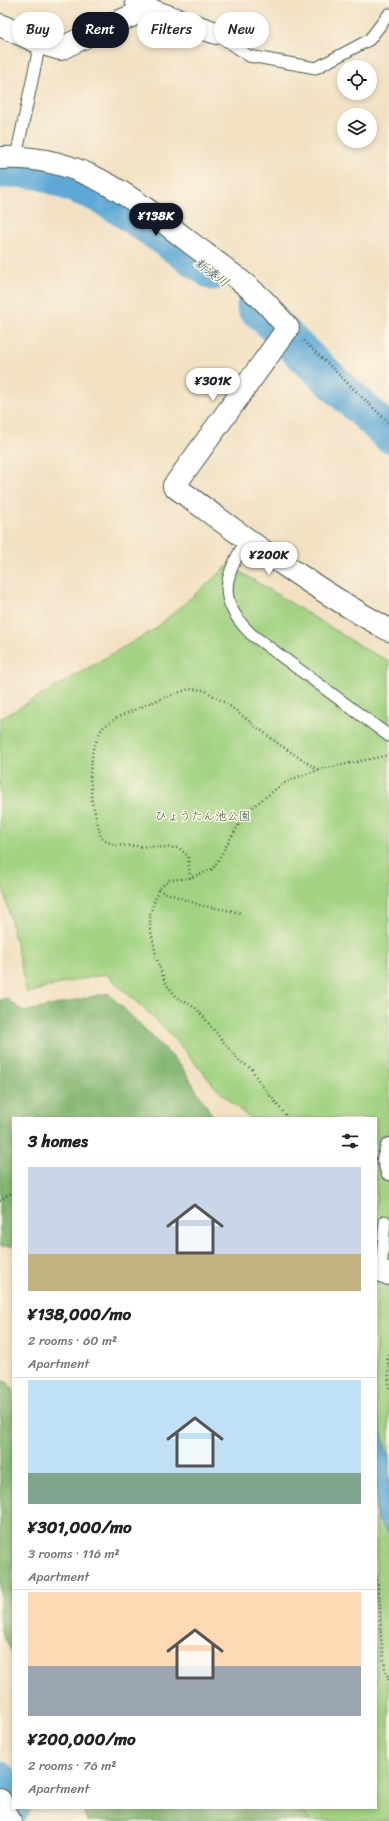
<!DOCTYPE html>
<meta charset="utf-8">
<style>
body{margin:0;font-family:Sriracha,"Klee One",sans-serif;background:#f6f6f6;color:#222;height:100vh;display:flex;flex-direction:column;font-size:15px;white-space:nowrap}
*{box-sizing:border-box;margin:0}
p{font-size:13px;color:#767676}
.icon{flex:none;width:22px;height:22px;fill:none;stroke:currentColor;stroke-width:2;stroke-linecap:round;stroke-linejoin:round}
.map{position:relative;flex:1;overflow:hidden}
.drawer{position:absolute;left:12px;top:1117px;width:365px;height:692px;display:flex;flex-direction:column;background:#fff;border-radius:0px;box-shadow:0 2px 6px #0003}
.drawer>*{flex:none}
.hud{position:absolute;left:12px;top:12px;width:365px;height:36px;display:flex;gap:8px}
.buttons{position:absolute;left:337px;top:60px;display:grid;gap:8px}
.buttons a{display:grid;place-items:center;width:40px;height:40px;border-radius:50%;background:#fff;box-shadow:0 2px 6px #0003;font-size:20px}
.price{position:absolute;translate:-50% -34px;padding:0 9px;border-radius:14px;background:#fff;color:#222;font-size:13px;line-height:26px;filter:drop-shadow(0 1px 2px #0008)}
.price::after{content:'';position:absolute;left:50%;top:24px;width:12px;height:9px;margin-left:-6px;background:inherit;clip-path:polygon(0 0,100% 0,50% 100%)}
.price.active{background:#111827;color:#fff}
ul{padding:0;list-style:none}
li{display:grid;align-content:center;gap:8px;height:212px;padding:0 16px}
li+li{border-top:1px solid #e0e0e0}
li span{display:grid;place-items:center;height:124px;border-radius:0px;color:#555}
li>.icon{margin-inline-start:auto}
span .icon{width:72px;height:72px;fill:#fffc;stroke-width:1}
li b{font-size:17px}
h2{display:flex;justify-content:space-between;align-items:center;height:48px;padding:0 16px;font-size:17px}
.chip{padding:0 14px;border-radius:18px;background:#fff;box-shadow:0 2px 6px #0003;font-size:14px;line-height:36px}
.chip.active{background:#111827;color:#fff}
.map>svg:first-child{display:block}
.green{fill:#a3d382;stroke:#61885b}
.forest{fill:#82b570;stroke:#507952}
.water{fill:#5da9d6;stroke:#3e7385}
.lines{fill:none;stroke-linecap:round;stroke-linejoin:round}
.river{stroke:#5da9d6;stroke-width:37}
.service-casing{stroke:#3f5649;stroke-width:13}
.pedestrian-casing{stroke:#3f5649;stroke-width:18}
.minor-casing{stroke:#3f5649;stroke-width:24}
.tertiary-casing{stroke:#3f5649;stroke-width:24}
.path{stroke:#3f5649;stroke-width:2.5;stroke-dasharray:1 3;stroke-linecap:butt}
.service{stroke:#fff;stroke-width:11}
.pedestrian{stroke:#fff;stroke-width:16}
.minor{stroke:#fff;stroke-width:22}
.tertiary{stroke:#fff;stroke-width:22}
.labels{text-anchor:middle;stroke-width:3;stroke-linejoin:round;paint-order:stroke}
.park-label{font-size:12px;fill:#395b44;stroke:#fcf5e5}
.water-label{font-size:13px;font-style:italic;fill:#325d65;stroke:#fcf5e5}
</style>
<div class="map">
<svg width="389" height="1821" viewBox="0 0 389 1821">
<rect width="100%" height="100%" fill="#fcf5e5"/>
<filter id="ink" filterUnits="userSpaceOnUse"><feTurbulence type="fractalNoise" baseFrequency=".025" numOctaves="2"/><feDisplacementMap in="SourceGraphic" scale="8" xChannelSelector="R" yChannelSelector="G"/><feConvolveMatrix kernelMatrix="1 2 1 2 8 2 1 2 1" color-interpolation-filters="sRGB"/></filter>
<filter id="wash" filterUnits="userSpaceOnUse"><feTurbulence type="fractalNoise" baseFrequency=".012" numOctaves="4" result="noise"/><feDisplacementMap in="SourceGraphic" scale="16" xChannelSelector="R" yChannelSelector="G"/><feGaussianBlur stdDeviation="0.9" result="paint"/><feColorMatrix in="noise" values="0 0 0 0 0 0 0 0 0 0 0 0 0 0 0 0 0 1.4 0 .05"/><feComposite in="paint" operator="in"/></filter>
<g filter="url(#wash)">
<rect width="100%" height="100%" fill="#f2e1c3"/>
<g class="green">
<path d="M 229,565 L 367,650 L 389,661 L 389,1261 L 376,1256 L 376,1118 L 249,1118 L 217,1089 L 167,1030 L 106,974 L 60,984 L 27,993 L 0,873 L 0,719 L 155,629 Z"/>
<path d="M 376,1282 L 389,1288 L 389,1821 L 302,1821 L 297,1808 L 376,1808 Z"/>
</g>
<g class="forest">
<path d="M 108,993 L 180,1064 L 214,1118 L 13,1118 L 13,1246 L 0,1246 L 0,1000 L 6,998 L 24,1012 Z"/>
<path d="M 0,1381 L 7,1382 L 13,1389 L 13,1654 L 0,1629 Z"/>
<path d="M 82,1808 L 301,1808 L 310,1821 L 87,1821 Z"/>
</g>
<path class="water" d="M 376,1410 L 389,1460 L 389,1534 L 376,1518 Z"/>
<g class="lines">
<g class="river">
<path d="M 0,170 L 19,169 L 43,172 L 98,194 L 128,212 L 213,272"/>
<path d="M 255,307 L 268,318 L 299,350 L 389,434"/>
<path d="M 0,1780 L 13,1806"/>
</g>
</g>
</g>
<g filter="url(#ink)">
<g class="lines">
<defs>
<g id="service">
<path d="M 216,33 L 249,56 L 316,68 L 369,40 L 389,14"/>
<path d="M 16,157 L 40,43"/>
<path d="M 246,540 C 224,579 216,599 251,634 L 389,736"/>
<path d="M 381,1271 L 385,1221"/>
</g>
<path id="pedestrian" d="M 389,1146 L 385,1159 L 389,1172"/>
<g id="minor">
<path d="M 136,0 L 148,9 L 216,33"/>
<path d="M 0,25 L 40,43 L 60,49 L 101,29 L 148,9"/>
<path d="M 0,158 C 79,153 133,198 192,244 C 216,262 242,280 264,301 C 272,309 280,319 288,328 L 174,486"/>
<path d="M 376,1269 L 389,1274"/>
<path d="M 0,1800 L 10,1821"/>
</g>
<path id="tertiary" d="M 174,486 C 244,538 313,588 389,630"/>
</defs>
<use href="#service" class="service-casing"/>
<use href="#pedestrian" class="pedestrian-casing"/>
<use href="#minor" class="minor-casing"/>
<use href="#tertiary" class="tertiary-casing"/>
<g class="path">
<path d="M 304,341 L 389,423"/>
<path d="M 190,878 L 188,856 L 179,848 L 114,845 L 107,842 L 101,837 L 92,802 L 90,774 L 93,749 L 102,728 L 118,717 L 155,701 L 189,689 L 204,690 L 227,704 L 280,745 L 318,770"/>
<path d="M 158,890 L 200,905 L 242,913"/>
<path d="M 288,1118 L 259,1082 L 252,1069 L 238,1060 L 197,1009 L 177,997 L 166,984 L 158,963 L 150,928 L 150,914 L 158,890 L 168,880 L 190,878 L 213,869 L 246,812 L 281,785 L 292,779 L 318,770 L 389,755"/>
<path d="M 0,1201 L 13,1192"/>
<path d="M 389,1355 L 388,1359 L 389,1390"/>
<path d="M 376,1576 L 378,1584 L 381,1635 L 385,1668 L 389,1682"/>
</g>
<use href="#service" class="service"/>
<use href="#pedestrian" class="pedestrian"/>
<use href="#minor" class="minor"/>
<use href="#tertiary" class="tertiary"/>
</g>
</g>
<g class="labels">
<g class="park-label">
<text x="203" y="820">ひょうたん池公園</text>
</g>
<g class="water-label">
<text transform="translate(212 272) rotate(37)" y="5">新湊川</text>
</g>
</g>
</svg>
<div class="buttons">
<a><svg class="icon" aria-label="locate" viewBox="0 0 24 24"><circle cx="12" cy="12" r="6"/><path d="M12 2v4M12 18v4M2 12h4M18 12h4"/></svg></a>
<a><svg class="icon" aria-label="layers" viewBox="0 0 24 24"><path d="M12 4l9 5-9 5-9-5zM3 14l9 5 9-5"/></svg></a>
</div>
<b class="price active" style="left:156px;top:237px">¥138K</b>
<b class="price" style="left:213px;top:402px">¥301K</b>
<b class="price" style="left:269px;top:576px">¥200K</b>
<div class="hud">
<a class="chip">Buy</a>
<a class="chip active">Rent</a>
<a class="chip">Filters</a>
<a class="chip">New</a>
</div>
<section class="drawer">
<h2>3 homes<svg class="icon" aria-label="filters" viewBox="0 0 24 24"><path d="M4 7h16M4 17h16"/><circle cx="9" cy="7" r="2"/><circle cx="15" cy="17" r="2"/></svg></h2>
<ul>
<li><span style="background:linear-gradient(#c9d6e8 70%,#c2b280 0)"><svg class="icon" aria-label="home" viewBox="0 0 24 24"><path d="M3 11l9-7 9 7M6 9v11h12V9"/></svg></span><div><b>¥138,000/mo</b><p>2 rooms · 60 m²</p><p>Apartment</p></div></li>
<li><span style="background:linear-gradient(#bfe0f5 75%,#7fa58c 0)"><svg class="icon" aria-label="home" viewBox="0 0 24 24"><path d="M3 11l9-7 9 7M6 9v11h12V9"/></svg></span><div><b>¥301,000/mo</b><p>3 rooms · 116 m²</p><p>Apartment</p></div></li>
<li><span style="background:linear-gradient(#ffd9b3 60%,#9aa5b1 0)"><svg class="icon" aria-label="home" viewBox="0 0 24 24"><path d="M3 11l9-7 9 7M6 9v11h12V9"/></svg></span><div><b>¥200,000/mo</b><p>2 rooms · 76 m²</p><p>Apartment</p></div></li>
</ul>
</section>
</div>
